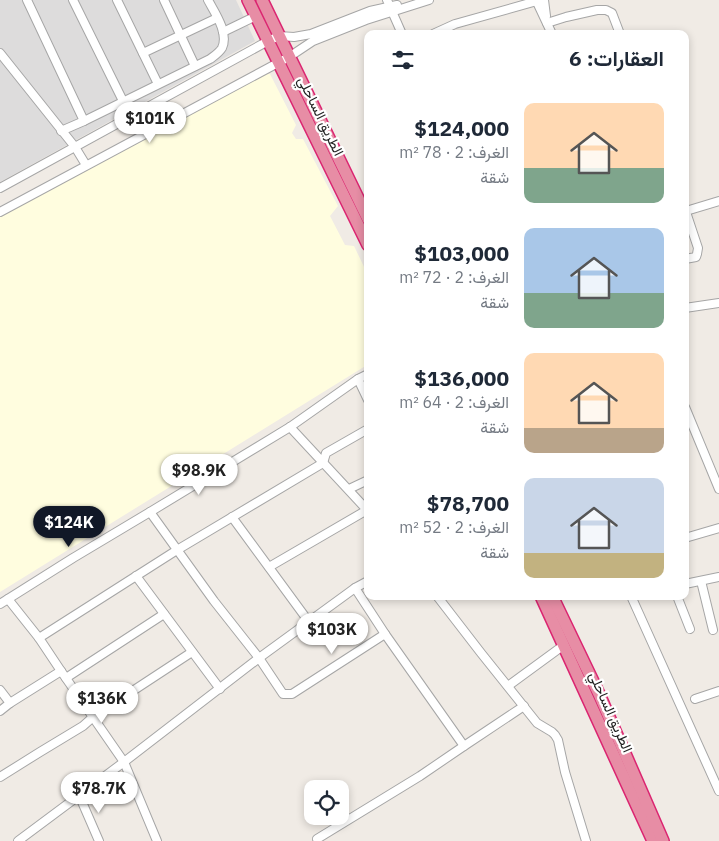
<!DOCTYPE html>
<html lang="ar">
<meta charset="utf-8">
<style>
body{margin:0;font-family:"IBM Plex Sans",Vazirmatn,sans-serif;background:#f2f2f3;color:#1f2937;direction:rtl;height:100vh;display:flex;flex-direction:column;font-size:19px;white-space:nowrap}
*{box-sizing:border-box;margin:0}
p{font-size:16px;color:#747a83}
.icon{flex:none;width:28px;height:28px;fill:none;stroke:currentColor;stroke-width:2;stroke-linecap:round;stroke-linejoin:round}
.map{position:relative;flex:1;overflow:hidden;direction:ltr}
.details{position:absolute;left:364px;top:30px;width:325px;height:570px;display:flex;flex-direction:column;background:#fff;border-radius:10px;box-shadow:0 2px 8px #0003;direction:rtl}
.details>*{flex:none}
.tools{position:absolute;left:304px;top:780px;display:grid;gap:10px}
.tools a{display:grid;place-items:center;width:45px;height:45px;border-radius:10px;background:#fff;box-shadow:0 2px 8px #0003;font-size:25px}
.price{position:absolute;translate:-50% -42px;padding:0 11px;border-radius:18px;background:#fff;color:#222;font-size:16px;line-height:32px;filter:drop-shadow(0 1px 2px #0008)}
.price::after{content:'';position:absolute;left:50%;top:30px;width:15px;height:11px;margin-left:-8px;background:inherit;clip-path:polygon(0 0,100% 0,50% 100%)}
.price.on{background:#111827;color:#fff}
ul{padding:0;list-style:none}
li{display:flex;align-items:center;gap:15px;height:125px;padding:0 25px}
li span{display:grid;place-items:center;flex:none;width:140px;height:100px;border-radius:10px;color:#555}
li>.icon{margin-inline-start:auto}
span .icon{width:60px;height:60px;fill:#fffc;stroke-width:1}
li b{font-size:21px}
h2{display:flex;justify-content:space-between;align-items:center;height:60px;padding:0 25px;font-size:21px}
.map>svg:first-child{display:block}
.residential{fill:#dddcdc}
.education{fill:#fffddf}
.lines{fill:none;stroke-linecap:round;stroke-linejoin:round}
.minor-casing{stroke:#a6a6a6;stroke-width:10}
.highway-casing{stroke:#db2571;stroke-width:14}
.minor{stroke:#fff;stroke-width:8}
.highway{stroke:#e78da5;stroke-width:11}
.labels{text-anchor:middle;stroke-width:4.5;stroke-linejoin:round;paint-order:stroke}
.street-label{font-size:14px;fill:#1f1f1f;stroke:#fff}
</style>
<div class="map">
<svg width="719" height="841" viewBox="0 0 719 841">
<rect width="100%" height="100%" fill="#f0ebe5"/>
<path class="residential" d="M 0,0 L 236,0 L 255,41 L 0,182 Z"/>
<path class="education" d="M 262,74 L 270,74 L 296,125 L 292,133 L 296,139 L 303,139 L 338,206 L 330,216 L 345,245 L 354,246 L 367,273 L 367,365 L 0,592 L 0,217 Z"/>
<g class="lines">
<defs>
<g id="minor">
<path d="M 27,0 L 84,121"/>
<path d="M 73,0 L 123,101"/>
<path d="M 117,0 L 158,84"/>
<path d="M 164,0 L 195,66"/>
<path d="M 387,0 L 402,34"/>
<path d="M 536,0 L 552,34"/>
<path d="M 544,0 L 546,16"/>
<path d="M 547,23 L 566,17 L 597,10 L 606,10 L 612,13 L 620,34"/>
<path d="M 223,32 L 256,16"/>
<path d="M 433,34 L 455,24 L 537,1"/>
<path d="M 0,53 L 75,147 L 86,165"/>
<path d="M 143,53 L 217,18"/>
<path d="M 61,131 L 84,121 L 210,59 C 214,56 219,53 222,48 C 229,33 215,13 208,0"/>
<path d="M 0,188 L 268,41 L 279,36 L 294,37 L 311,34 L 370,11 L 397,5"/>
<path d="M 685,209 L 698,248 L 697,254 L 696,257 L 685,259"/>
<path d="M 686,211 L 719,201"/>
<path d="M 0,212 L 289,57 L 313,41 L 366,20 L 429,0"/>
<path d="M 685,308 L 719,303"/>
<path d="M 368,374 L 358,379 L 290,427 L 150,512 L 214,601 L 259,658 L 283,694 L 292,694 L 385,634"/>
<path d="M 358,379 L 368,400"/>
<path d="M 685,407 L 719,489"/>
<path d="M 290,427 L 368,511"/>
<path d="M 349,489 L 368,480"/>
<path d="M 232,517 L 309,622"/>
<path d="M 685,538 L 719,528"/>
<path d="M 269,567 L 367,510"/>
<path d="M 136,576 L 220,689"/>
<path d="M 701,581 L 713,630"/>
<path d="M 685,584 L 719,577"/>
<path d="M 355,588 L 385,634 L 464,746"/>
<path d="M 437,596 L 481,653 L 537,723 L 552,732 L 555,735 L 558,740 L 565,772 L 586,841"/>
<path d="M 631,596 L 719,791"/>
<path d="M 677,596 L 690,629"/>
<path d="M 8,599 L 39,638"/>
<path d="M 0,604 L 73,558 L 150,512"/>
<path d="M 66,678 L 164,614"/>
<path d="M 508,686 L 564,645"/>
<path d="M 0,690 L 10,703 L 0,711"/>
<path d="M 695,699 L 719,691"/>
<path d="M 10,703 L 61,671"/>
<path d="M 0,777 L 40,752 L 83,726 L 93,717 L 192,652"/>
<path d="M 79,795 L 99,841"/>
<path d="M 317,839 L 420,776 L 464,746 L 524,706"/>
<path d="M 18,841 L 124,762 L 259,658 L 355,588 L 368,581"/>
<path d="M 157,841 L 124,762 L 61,671 L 39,638 L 177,550 L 323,463 L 326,453 L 368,429"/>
</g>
<g id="highway">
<path d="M 248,0 L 368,245"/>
<path d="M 262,0 L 368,219"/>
<path d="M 541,596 L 653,841"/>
<path d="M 552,596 L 599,694 L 663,841"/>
</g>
</defs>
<use href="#minor" class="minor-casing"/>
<use href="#highway" class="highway-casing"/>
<use href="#minor" class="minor"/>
<use href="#highway" class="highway"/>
</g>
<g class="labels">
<g class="street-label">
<text transform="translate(321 116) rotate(64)" y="5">الطريق الساحلي</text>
<text transform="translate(611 712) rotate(66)" y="5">الطريق الساحلي</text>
</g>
</g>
</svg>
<div class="tools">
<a><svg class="icon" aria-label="locate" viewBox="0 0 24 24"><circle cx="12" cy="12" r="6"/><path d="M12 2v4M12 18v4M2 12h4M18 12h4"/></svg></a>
</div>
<b class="price" style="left:150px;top:144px">$101K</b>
<b class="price" style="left:199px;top:496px">$98.9K</b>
<b class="price on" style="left:69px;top:548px">$124K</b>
<b class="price" style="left:332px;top:655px">$103K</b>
<b class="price" style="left:102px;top:724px">$136K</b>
<b class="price" style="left:99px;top:814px">$78.7K</b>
<section class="details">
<h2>العقارات: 6<svg class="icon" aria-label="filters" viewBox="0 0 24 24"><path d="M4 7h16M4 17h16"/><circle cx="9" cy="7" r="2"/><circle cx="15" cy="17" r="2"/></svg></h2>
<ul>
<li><span style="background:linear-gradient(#ffd9b3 65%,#7fa58c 0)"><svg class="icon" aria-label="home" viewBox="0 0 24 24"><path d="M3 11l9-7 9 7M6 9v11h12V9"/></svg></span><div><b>$124,000</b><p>الغرف: 2 · 78 m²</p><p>شقة</p></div></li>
<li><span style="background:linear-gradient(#a9c7e8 65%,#7fa58c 0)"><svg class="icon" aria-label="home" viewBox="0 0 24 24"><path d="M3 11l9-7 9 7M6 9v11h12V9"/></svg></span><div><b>$103,000</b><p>الغرف: 2 · 72 m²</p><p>شقة</p></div></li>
<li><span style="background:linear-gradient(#ffd9b3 75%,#b9a48a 0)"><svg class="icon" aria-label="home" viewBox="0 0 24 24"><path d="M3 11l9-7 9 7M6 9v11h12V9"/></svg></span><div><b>$136,000</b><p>الغرف: 2 · 64 m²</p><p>شقة</p></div></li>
<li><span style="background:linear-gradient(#c9d6e8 75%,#c2b280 0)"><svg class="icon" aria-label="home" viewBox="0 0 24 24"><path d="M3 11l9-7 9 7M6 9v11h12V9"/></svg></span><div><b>$78,700</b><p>الغرف: 2 · 52 m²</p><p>شقة</p></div></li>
</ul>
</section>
</div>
